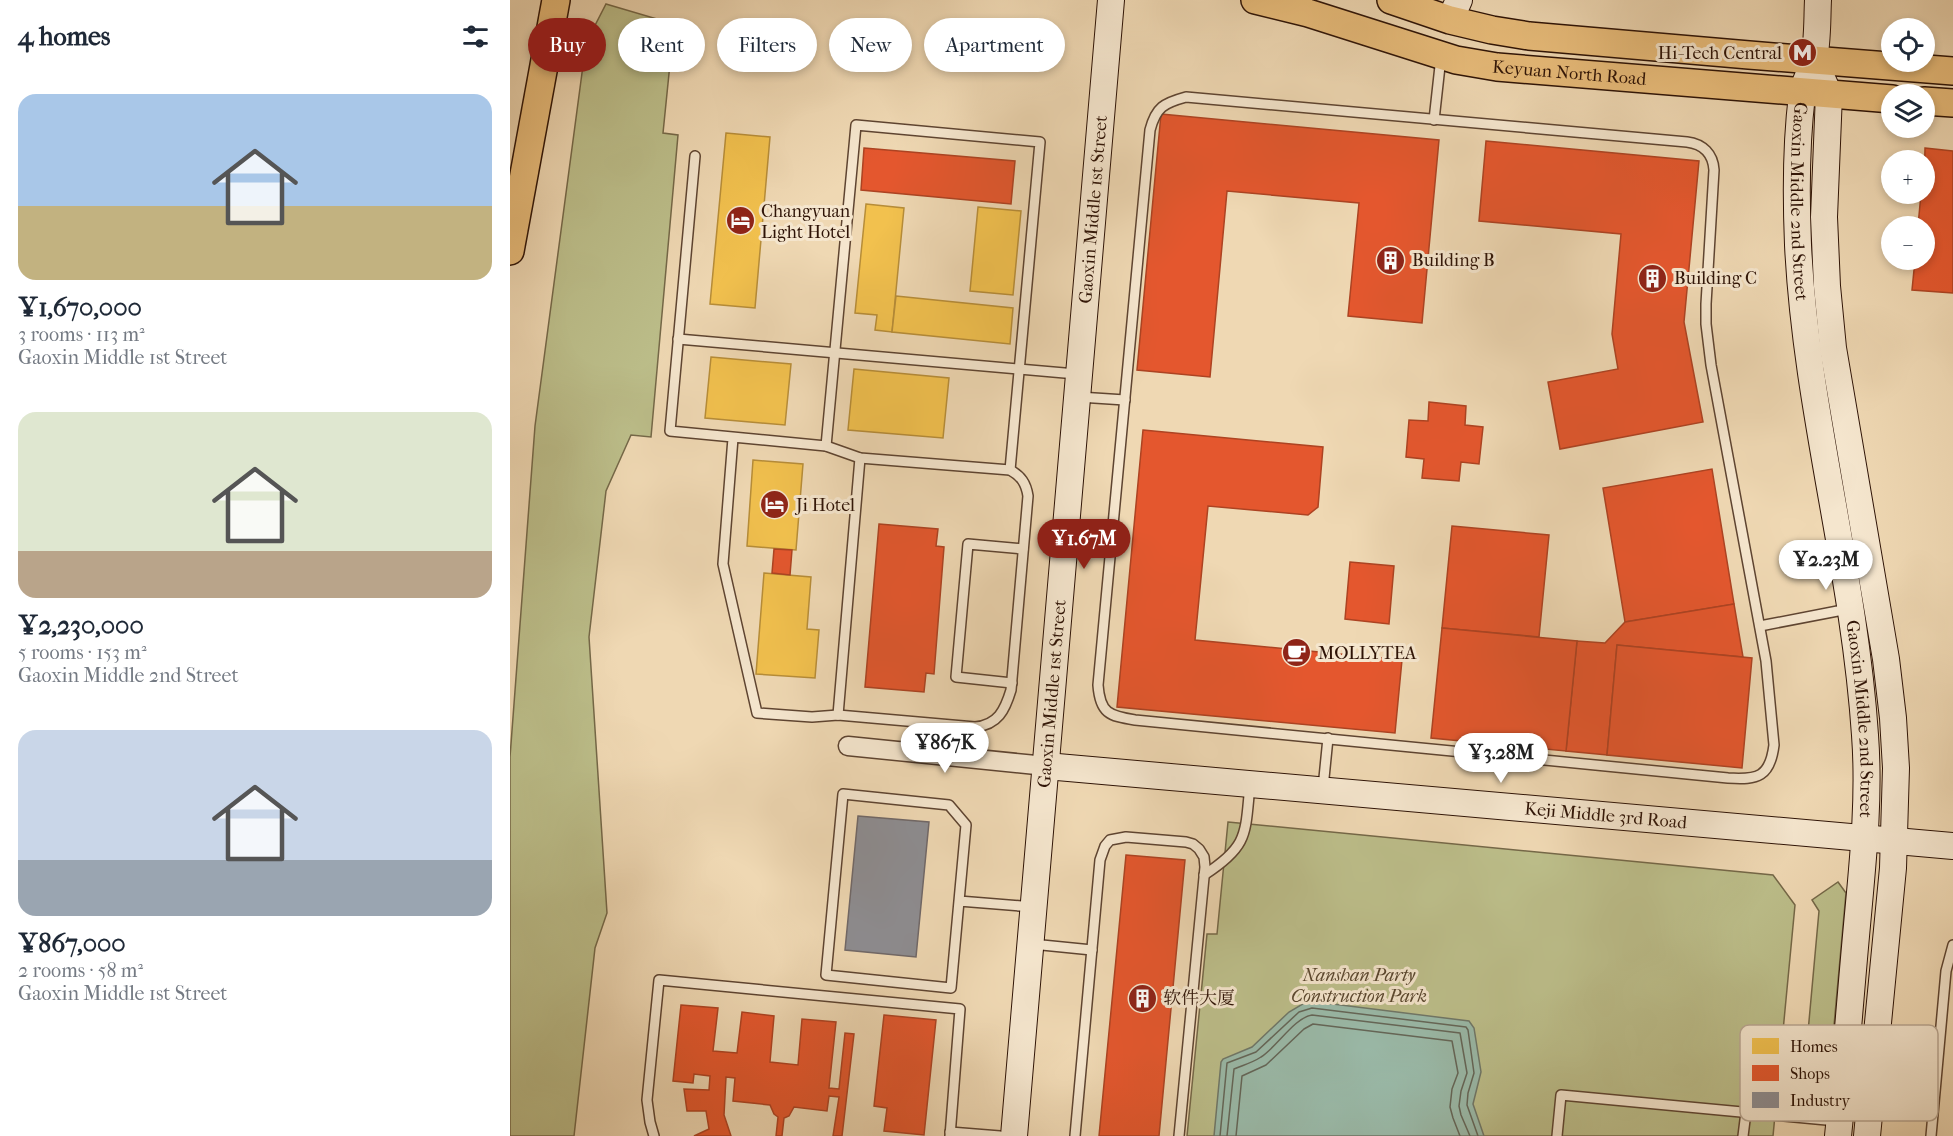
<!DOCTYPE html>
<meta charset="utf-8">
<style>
body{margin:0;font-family:"IM FELL French Canon","Noto Serif SC",serif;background:#f6f6f7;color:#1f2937;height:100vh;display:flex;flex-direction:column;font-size:22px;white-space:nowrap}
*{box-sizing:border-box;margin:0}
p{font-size:20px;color:#747a83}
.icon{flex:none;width:33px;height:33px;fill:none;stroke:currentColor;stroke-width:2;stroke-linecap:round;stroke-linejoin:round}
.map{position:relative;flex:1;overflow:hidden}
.panel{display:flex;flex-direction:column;background:#fff;width:510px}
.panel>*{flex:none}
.top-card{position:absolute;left:18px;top:18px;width:570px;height:54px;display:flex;gap:12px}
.buttons{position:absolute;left:1371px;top:18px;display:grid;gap:12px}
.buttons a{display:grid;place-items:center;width:54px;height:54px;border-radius:50%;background:#fff;box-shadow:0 3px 9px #0003;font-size:30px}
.price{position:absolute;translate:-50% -51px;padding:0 14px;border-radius:21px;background:#fff;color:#222;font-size:20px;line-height:39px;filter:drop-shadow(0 2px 3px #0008)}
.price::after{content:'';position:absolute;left:50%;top:36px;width:18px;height:14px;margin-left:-9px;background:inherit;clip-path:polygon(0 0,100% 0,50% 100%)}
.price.current{background:#8f2418;color:#fff}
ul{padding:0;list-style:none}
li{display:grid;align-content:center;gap:12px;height:318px;padding:0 18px}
li span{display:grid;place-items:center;height:186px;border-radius:18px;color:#555}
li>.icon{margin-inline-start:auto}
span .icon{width:108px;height:108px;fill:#fffc;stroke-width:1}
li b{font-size:26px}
h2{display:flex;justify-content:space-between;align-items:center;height:72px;padding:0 18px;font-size:26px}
.tag{padding:0 21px;border-radius:27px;background:#fff;box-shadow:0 3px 9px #0003;font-size:21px;line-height:54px}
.tag.current{background:#8f2418;color:#fff}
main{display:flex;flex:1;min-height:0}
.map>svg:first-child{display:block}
.green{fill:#bcbe8a;stroke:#756848;stroke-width:1.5}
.water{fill:#9abaa9;stroke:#6f7768;stroke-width:1.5}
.homes{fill:#f2c14e;stroke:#b78d38;stroke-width:1.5}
.shops{fill:#e4572e;stroke:#ad4322;stroke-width:1.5}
.industry{fill:#8d8d92;stroke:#706868;stroke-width:1.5}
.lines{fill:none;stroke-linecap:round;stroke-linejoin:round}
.shore{stroke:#646658;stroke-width:1.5}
.lane-casing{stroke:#5e4431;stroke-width:12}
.street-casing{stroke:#5e4431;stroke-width:21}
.secondary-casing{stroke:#2e1306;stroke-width:28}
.primary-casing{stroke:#2e1306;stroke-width:30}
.lane{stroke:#f5e6ce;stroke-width:9}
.street{stroke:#f5e6ce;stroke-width:18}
.secondary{stroke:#f5e6ce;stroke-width:26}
.primary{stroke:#e8bc7a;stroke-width:27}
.labels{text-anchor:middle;stroke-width:6;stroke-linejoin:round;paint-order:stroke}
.poi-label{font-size:18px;fill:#2e1306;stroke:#f5e6ce;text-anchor:start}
.street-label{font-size:18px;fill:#2e1306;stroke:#f5e6ce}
.park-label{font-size:18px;font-style:italic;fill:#59462e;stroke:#f5e6ce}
.key{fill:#f5e6ce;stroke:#b9a792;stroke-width:1.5}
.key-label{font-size:16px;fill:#2e1306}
</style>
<main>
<section class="panel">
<h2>4 homes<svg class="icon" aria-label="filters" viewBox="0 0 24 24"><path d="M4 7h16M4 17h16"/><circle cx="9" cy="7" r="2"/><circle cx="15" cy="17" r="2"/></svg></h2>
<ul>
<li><span style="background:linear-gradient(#a9c7e8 60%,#c2b280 0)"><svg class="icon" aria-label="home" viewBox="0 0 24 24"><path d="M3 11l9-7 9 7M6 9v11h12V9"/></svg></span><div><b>¥1,670,000</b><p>3 rooms · 113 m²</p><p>Gaoxin Middle 1st Street</p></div></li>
<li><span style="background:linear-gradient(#dfe7d0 75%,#b9a48a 0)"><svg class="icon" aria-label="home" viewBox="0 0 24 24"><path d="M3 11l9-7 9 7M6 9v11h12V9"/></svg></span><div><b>¥2,230,000</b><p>5 rooms · 153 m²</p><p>Gaoxin Middle 2nd Street</p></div></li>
<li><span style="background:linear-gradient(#c9d6e8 70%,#9aa5b1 0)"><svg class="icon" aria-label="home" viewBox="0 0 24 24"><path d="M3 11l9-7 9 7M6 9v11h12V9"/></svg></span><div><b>¥867,000</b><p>2 rooms · 58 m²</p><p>Gaoxin Middle 1st Street</p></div></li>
</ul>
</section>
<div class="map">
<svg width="1443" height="1136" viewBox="0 0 1443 1136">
<rect width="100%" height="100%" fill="#efd8b3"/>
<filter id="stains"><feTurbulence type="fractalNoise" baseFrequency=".00333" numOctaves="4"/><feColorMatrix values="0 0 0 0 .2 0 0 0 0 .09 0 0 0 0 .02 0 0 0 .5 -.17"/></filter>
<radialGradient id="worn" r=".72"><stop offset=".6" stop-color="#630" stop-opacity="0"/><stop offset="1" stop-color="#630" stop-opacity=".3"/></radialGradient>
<g class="green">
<path d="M 96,4 L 164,24 L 153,133 L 168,135 L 141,437 L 121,435 L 96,491 L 79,637 L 97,913 L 85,948 L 64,1136 L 0,1136 L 0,757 L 25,426 L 76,43 Z"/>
<path d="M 718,822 L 1263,875 L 1285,905 L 1263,1136 L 677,1136 L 697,934 L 707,934 Z"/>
<path d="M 1328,882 L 1336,893 L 1317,1103 L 1310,1111 L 1291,1109 L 1309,911 L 1302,900 Z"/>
</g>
<path class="water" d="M 796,1002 L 807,1002 L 959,1021 L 964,1028 L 971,1072 L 963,1104 L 974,1136 L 704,1136 L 711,1062 L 713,1059 L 742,1047 L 779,1012 Z"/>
<g class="homes">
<path d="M 216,133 L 260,137 L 245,308 L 200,304 Z"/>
<path d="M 356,204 L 394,208 L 382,332 L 365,330 L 367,315 L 345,313 Z"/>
<path d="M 468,207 L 511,211 L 503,295 L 460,291 Z"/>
<path d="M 386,296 L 503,308 L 500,344 L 382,332 Z"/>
<path d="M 201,357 L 281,364 L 275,425 L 195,418 Z"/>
<path d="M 344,369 L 439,378 L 433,438 L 338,430 Z"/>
<path d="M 243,460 L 293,464 L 286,550 L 237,546 Z"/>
<path d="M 254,573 L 301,577 L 297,629 L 309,630 L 305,678 L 246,674 Z"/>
</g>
<g class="shops">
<path d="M 651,114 L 929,140 L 912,323 L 838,316 L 849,203 L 717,191 L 700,377 L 627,370 Z"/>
<path d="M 976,141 L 1189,161 L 1174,322 L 1193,422 L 1050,449 L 1038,382 L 1108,369 L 1102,334 L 1111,234 L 969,221 Z"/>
<path d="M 354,148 L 505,161 L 501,204 L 351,190 Z"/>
<path d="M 1415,148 L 1443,151 L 1443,293 L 1402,290 L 1405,260 L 1414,260 L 1414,226 L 1408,226 L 1411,194 L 1414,194 Z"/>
<path d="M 919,402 L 956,406 L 955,425 L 973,427 L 969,464 L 951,462 L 949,481 L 912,478 L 914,459 L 896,457 L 899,420 L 918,421 Z"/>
<path d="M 633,430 L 813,447 L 808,507 L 798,515 L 698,506 L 685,640 L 892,660 L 885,733 L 607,707 Z"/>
<path d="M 1202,469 L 1224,604 L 1115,622 L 1093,488 Z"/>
<path d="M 369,524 L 428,529 L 426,546 L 434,547 L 424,674 L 416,673 L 414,692 L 355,687 Z"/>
<path d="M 942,526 L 1039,535 L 1029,637 L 932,628 Z"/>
<path d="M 264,549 L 282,550 L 280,575 L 262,573 Z"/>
<path d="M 840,562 L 884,566 L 879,624 L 835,619 Z"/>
<path d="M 1224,604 L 1233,657 L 1107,645 L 1097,755 L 1056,751 L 1067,641 L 1095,643 L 1115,622 Z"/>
<path d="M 932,628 L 1067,641 L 1056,751 L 921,738 Z"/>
<path d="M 1107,645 L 1242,658 L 1232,768 L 1097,755 Z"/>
<path d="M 616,855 L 675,860 L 649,1136 L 589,1136 Z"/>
<path d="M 171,1005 L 208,1008 L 203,1051 L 227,1053 L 232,1012 L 264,1016 L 260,1062 L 288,1065 L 292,1019 L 326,1022 L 319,1088 L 329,1089 L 335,1033 L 344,1034 L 332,1136 L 323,1136 L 329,1097 L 319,1096 L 317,1111 L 284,1107 L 279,1116 L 274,1118 L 272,1136 L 266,1136 L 268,1117 L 264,1114 L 260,1105 L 223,1101 L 225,1078 L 216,1077 L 214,1115 L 221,1136 L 184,1136 L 199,1129 L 196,1111 L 177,1111 L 174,1089 L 199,1090 L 200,1076 L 184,1074 L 183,1083 L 163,1081 Z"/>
<path d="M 374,1015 L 426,1020 L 414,1135 L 374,1131 L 377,1108 L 364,1106 Z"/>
</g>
<path class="industry" d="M 348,816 L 419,822 L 406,957 L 335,950 Z"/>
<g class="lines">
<g class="shore">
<path d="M 710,1136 L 717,1063 L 746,1052 L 789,1012 L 802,1008 L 956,1027 L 958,1030 L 964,1073 L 958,1093 L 957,1105 L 968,1136"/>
<path d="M 717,1136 L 724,1069 C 733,1065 742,1063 751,1057 C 767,1047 784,1018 802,1015 L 950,1033 L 957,1073 L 951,1091 L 949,1106 L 951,1115 L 960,1136"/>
<path d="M 726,1136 L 732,1076 L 756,1065 L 794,1029 L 803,1024 L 942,1041 L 948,1073 L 942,1089 L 940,1107 L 943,1118 L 950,1136"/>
</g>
<defs>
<g id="lane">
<path d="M 676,97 L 1177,142 C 1193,144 1203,154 1204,170 L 1196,304 L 1196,324 L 1201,365 L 1256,661 L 1264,745 C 1260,777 1248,780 1218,778 L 625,720 C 599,716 590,713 588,685 L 640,130 C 646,107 654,103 676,97 Z"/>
<path d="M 924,120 L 931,57"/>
<path d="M 185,156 L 160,431 L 316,446 L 350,458 L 500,470 C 511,476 516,483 518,496 L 501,690 C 495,710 488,725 465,727 L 328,715 L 302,717 L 247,713 L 213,564 L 223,438"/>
<path d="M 168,339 L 566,374"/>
<path d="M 569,397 L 615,400"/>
<path d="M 316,446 L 346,125 L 530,142 L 500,470"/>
<path d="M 1250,626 L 1338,609"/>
<path d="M 502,683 L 446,677 L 458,544 L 513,549"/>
<path d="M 328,715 L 350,458"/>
<path d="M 813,788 L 818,738"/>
<path d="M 694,875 C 739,846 735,834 740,785"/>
<path d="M 449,901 L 441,988 L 316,975 L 333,794 L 439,805 L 456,825 L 449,901 L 523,907"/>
<path d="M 522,944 L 582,950"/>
<path d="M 440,1132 L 490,1136"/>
<path d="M 144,1136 L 140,1122 L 137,1100 L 149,980 L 450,1009 L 440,1136"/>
<path d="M 565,1136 L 590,860 L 595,846 L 600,840 L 616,837 L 676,842 L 683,844 L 689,849 L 694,857 L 695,867 L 669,1136"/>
<path d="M 1047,1136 L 1051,1095 L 1327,1121"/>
<path d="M 1233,1136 L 1236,1112"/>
<path d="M 1421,1136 L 1436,971 L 1443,945"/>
</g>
<path id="street" d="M 338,746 L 536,766"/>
<g id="secondary">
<path id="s1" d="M 1308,0 C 1307,20 1308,44 1303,63 C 1300,74 1293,84 1292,95 C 1286,143 1286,197 1288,245 C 1296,410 1344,570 1355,735 C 1360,802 1352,869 1346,936 C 1340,1002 1335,1069 1328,1136"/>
<path d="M 940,20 L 949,0"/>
<path d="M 1310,74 L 1319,94 L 1314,217 L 1317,286 L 1323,348 L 1376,659 L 1383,718 L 1386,768 L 1383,868 L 1357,1136"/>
<path id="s2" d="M 536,766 L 1443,846"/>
<path id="s3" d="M 504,1136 L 601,0"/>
</g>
<g id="primary">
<path id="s4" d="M 745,0 L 798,13 L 946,60 L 987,67 L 1382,99"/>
<path d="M 881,0 L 940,20 L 982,30 L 1019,36 L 1239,55 L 1443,71"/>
<path d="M 1414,101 L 1443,103"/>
<path d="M 0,251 L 46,0"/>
</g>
</defs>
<use href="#lane" class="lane-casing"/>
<use href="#street" class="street-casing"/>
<use href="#secondary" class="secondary-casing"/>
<use href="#primary" class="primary-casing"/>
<use href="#lane" class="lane"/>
<use href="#street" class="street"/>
<use href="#secondary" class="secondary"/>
<use href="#primary" class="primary"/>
</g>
<defs>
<symbol id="metro-disc" viewBox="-11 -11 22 22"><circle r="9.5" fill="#8f2418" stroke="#f5e6ce"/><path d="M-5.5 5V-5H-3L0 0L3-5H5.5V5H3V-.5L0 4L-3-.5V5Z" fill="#fff"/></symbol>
<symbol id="hotel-disc" viewBox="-11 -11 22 22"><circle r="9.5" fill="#8f2418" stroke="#f5e6ce"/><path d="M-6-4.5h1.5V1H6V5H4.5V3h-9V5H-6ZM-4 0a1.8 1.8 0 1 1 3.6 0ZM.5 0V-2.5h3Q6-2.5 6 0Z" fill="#fff"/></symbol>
<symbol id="building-disc" viewBox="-11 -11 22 22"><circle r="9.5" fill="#8f2418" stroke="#f5e6ce"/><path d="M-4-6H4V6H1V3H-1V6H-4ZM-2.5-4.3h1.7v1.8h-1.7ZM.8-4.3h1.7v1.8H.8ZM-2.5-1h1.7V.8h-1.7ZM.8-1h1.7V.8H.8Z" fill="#fff"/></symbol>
<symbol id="cafe-disc" viewBox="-11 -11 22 22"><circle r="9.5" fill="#8f2418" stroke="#f5e6ce"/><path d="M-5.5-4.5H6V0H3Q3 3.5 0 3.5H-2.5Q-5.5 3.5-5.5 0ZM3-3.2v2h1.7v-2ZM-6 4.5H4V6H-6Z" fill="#fff"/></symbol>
</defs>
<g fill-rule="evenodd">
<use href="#metro-disc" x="1276" y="36" width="33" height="33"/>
<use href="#hotel-disc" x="214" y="204" width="33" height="33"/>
<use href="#building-disc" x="864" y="244" width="33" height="33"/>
<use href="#building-disc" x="1126" y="262" width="33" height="33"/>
<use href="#hotel-disc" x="248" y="488" width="33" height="33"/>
<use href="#cafe-disc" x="770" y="636" width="33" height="33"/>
<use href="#building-disc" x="616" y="982" width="33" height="33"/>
</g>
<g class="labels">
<g class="poi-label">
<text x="1272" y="59" text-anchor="end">Hi-Tech Central</text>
<text x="251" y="217">Changyuan<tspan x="251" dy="21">Light Hotel</tspan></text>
<text x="902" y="266">Building B</text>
<text x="1164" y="284">Building C</text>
<text x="286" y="511">Ji Hotel</text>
<text x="808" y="659">MOLLYTEA</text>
<text x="653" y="1004">软件大厦</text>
</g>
<g class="street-label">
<text dy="6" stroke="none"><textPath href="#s4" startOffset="324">Keyuan North Road</textPath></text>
<text dy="6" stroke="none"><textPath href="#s1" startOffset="204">Gaoxin Middle 2nd Street</textPath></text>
<text dy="6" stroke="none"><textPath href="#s3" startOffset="930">Gaoxin Middle 1st Street</textPath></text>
<text dy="6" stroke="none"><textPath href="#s3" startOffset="444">Gaoxin Middle 1st Street</textPath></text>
<text dy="6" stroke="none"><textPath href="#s1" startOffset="726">Gaoxin Middle 2nd Street</textPath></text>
<text dy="6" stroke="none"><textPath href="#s2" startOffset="562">Keji Middle 3rd Road</textPath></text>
</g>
<g class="park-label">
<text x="849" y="981">Nanshan Party<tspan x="849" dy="21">Construction Park</tspan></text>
</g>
</g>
<rect x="1230" y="1025" width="198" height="96" rx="9" class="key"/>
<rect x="1242" y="1038" width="27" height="16" fill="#f2c14e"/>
<rect x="1242" y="1065" width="27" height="16" fill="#e4572e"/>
<rect x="1242" y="1092" width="27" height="16" fill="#8d8d92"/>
<g class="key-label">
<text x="1280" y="1052">Homes</text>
<text x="1280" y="1079">Shops</text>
<text x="1280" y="1106">Industry</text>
</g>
<rect width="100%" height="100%" filter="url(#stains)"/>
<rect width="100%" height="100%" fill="url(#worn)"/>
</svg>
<div class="buttons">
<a><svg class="icon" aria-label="locate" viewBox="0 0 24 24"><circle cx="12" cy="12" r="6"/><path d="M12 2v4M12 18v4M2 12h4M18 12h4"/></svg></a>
<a><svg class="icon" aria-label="layers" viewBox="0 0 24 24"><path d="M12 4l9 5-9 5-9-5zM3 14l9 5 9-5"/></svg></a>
<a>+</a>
<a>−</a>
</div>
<b class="price current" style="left:574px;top:570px">¥1.67M</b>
<b class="price" style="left:1316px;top:591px">¥2.23M</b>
<b class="price" style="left:435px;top:774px">¥867K</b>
<b class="price" style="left:991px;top:784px">¥3.28M</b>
<div class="top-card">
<a class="tag current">Buy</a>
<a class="tag">Rent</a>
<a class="tag">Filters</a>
<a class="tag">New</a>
<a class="tag">Apartment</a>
</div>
</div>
</main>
